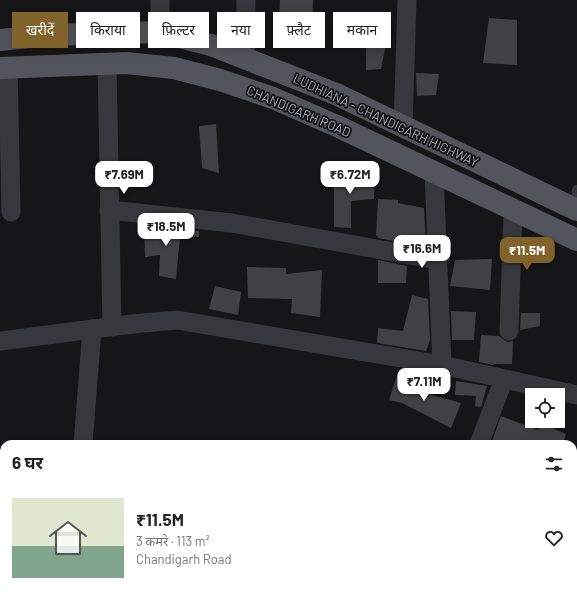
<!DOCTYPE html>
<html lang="hi">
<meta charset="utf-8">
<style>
body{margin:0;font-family:Barlow,"Noto Sans Devanagari",sans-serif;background:#f2f2f2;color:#222;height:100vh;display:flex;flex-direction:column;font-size:15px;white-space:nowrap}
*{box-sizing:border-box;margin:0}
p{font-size:13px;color:#767676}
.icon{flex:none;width:22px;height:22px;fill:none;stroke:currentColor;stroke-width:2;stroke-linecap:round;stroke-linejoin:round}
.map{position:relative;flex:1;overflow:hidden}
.sheet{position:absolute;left:0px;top:440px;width:577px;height:156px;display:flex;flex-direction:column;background:#fff;border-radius:12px 12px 0 0;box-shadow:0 2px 10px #0003}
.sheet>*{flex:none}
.hud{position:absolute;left:12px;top:12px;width:553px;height:36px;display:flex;gap:8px}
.buttons{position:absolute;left:525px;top:388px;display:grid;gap:8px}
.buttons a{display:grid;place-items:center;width:40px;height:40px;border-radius:0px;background:#fff;box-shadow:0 2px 10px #0003;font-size:20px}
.price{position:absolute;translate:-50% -34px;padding:0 9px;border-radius:8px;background:#fff;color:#222;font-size:13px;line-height:26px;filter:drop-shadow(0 1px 2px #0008)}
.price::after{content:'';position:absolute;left:50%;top:24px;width:12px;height:9px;margin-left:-6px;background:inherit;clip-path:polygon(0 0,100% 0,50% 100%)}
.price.current{background:#80622a;color:#fff}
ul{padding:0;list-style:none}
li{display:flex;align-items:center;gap:12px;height:100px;padding:0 12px}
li+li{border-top:1px solid #e0e0e0}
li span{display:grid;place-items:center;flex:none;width:112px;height:80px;border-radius:0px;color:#555}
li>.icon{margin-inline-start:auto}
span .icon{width:48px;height:48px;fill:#fffc;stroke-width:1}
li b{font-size:17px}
h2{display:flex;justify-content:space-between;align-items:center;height:48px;padding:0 12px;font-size:17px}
.tag{padding:0 14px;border-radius:0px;background:#fff;box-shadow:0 2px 10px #0003;font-size:14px;line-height:36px}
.tag.current{background:#80622a;color:#fff}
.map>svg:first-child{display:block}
.building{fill:#404145}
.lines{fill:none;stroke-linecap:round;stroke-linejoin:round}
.lane{stroke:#37383d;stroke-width:10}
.street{stroke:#37383d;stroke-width:19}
.primary{stroke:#53555c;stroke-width:22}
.labels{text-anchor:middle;stroke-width:3.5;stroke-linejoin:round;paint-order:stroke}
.street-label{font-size:13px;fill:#a8adb8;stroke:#111113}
</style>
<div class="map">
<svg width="577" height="596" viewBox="0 0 577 596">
<rect width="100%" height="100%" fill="#161618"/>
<g class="building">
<path d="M 280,0 L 313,0 L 312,39 L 278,36 Z"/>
<path d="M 489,18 L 517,20 L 517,65 L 483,63 Z"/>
<path d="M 366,39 L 387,39 L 381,69 L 366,70 Z"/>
<path d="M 416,73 L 439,74 L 436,95 L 417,96 Z"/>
<path d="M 216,124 L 219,173 L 202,168 L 199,126 Z"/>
<path d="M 334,172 L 375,175 L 374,199 L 351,201 L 351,228 L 334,227 Z"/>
<path d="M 378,199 L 398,200 L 398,203 L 424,208 L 426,247 L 378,238 L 378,236 L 376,236 Z"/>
<path d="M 144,225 L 199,231 L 199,237 L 180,237 L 176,279 L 159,276 L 160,255 L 145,257 Z"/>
<path d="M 492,259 L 490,290 L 450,286 L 455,260 Z"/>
<path d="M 378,260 L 407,266 L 406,283 L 378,283 Z"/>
<path d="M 247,267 L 286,268 L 286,274 L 322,270 L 320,317 L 291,313 L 292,299 L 248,298 Z"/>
<path d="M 215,286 L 241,292 L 238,315 L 209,309 Z"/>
<path d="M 412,295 L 428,299 L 430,340 L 426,351 L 377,343 L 378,328 L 403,331 Z"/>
<path d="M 451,311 L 476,312 L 474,340 L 452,340 Z"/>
<path d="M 521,313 L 540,313 L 540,326 L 520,330 Z"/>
<path d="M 481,335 L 499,336 L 504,340 L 508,342 L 513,341 L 512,364 L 494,364 L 493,365 L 479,362 Z"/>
<path d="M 397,375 L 418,381 L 414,390 L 461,403 L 451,428 L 402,403 L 389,400 Z"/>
<path d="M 456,381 L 487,386 L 481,407 L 475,406 L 476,396 L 455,395 Z"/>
<path d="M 501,416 L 538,430 L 540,423 L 566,434 L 564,440 L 570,444 L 491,444 Z"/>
</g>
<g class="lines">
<path class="lane" d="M 576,209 L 577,190"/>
<g class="street">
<path d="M 160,0 L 160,32"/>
<path d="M 245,58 L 246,0"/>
<path d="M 107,63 L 112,327"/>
<path d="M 8,67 L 11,212"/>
<path d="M 403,127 L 407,0"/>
<path d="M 434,172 L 442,365"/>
<path d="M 109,210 L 232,223 L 438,260"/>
<path d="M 509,331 L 513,210"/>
<path d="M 0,341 L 132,324 L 177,320 L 442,365 L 577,395"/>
<path d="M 83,444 L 92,329"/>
<path d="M 479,444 L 504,379"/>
<path d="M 0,485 L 4,485"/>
<path d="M 573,584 L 577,584"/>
<path d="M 479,592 L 491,595 L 513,592"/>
<path d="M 108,596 L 109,592"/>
</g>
<g class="primary">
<path d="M 0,40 L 48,35 L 160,32 L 211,45 L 336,94 L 577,210"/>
<path d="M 0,68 L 126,63 L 174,68 L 220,80 L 273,98 L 339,127 L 577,240"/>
</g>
</g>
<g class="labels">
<g class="street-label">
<text transform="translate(299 111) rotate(23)" y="5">CHANDIGARH ROAD</text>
<text transform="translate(386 120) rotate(25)" y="5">LUDHIANA - CHANDIGARH HIGHWAY</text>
</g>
</g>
</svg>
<div class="buttons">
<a><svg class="icon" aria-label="locate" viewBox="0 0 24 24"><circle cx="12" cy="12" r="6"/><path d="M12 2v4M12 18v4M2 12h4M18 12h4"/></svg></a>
</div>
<b class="price" style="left:124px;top:195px">₹7.69M</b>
<b class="price" style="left:350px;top:195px">₹6.72M</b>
<b class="price" style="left:166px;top:247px">₹18.5M</b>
<b class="price" style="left:422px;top:269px">₹16.6M</b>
<b class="price current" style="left:527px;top:271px">₹11.5M</b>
<b class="price" style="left:424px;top:402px">₹7.11M</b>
<div class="hud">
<a class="tag current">खरीदें</a>
<a class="tag">किराया</a>
<a class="tag">फ़िल्टर</a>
<a class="tag">नया</a>
<a class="tag">फ़्लैट</a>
<a class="tag">मकान</a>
</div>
<section class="sheet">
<h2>6 घर<svg class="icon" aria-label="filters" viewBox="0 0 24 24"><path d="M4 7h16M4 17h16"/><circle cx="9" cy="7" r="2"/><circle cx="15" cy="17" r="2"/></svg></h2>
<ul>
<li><span style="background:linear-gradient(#dfe7d0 60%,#7fa58c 0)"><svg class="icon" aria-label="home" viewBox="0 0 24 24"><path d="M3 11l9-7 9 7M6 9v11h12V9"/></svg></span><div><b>₹11.5M</b><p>3 कमरे · 113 m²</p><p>Chandigarh Road</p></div><svg class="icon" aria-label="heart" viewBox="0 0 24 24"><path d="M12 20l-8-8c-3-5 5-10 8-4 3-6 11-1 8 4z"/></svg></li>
</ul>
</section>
</div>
